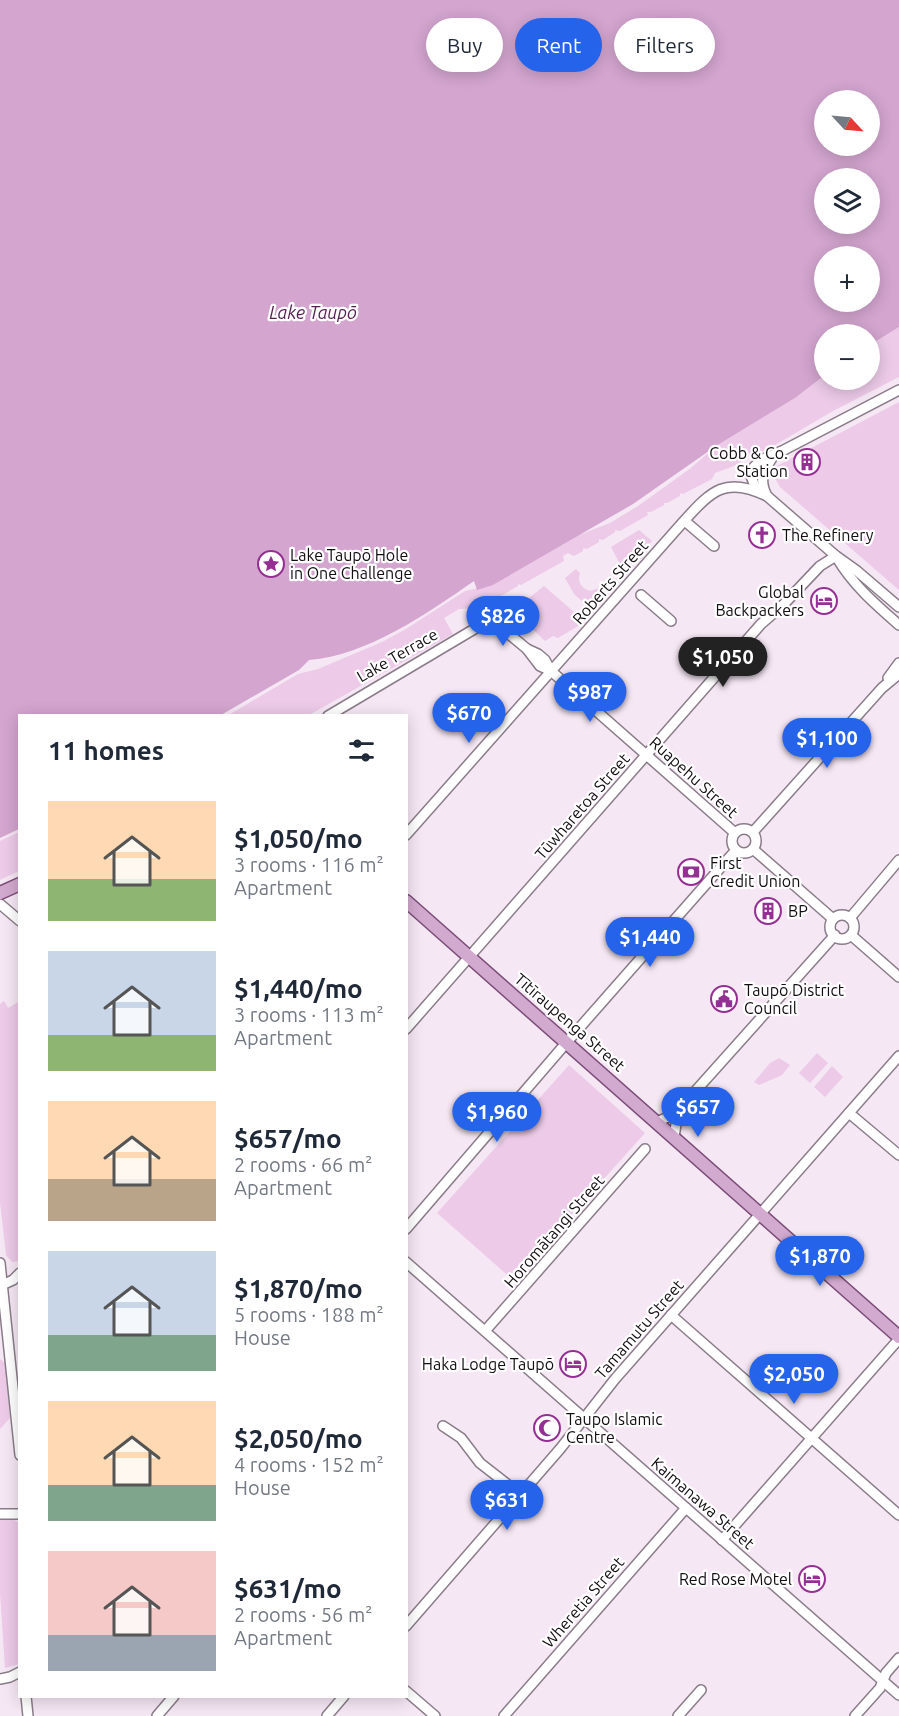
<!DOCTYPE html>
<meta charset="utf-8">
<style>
body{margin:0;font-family:Ubuntu,sans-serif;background:#f6f6f7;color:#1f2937;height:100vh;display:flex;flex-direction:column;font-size:22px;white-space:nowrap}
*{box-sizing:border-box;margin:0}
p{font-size:20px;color:#747a83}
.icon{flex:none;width:33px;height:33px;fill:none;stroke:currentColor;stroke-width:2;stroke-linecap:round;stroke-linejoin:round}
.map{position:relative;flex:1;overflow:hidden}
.panel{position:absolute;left:18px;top:714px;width:390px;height:984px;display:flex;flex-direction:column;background:#fff;border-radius:0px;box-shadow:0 3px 15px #0003}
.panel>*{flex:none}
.banner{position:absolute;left:426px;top:18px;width:382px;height:54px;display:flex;gap:12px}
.needle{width:39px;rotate:116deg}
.tools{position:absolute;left:814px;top:90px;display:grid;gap:12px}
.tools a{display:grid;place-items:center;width:66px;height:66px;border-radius:50%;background:#fff;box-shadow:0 3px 15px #0003;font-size:30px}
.price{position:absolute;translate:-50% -51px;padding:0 14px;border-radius:21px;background:#2563eb;color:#fff;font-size:20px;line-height:39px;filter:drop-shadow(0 2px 3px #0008)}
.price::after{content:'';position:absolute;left:50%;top:36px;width:18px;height:14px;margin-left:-9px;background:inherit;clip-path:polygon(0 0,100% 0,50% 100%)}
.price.on{background:#222;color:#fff}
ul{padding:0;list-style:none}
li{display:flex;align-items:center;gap:18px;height:150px;padding:0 30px}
li span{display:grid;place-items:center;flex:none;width:168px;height:120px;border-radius:0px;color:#555}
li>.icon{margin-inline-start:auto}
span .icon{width:72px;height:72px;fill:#fffc;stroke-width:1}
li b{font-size:26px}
h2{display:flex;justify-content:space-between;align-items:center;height:72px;padding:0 30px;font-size:26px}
.pill{padding:0 21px;border-radius:27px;background:#fff;box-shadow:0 3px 15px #0003;font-size:21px;line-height:54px}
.pill.on{background:#2563eb;color:#fff}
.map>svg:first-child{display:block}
.green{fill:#eccae8}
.water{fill:#d3a5cf;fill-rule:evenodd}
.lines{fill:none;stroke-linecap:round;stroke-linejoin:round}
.minor-casing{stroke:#8a7d89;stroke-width:12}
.major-casing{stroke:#7b4d78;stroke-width:15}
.minor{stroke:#fff;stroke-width:9}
.major{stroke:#d2a9cf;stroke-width:12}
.labels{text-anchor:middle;stroke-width:4.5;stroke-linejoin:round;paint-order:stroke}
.poi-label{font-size:16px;fill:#120d11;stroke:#fff;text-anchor:start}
.street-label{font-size:16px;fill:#120d11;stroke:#fff}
.water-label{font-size:18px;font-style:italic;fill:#561f53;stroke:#fff}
</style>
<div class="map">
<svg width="899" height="1716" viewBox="0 0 899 1716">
<rect width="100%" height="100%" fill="#f6e7f4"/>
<g class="green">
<path d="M 899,327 L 899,377 L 833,411 L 765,451 L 757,452 L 734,466 L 715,473 L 712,479 L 683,494 L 680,493 L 680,496 L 667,503 L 664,503 L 664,505 L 651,512 L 647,512 L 648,515 L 620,531 L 615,530 L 615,532 L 603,540 L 599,539 L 599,542 L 587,549 L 583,548 L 583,551 L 574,556 L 568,553 L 563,556 L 564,561 L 521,585 L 518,584 L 518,586 L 480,608 L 459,609 L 444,618 L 453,634 L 309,715 L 227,716 L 298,674 L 318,669 L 382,642 L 406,629 L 465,591 L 493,585 L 579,535 L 610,523 L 638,506 L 691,468 L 716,446 L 795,398 L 825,375 L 825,380 L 870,380 L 870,345 Z"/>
<path d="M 899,402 L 899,590 L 780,487 L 772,473 L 777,466 Z"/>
<path d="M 639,530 L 652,541 L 649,544 L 651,547 L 641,558 L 631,565 L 627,562 L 621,566 L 611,547 Z"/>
<path d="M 576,569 L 580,573 C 577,582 581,588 590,591 L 599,588 L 606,594 L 595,600 L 591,599 L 584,603 L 574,594 L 565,578 Z"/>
<path d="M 544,586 L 582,619 L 583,623 L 558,638 L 553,636 L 545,641 L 523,620 L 519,606 Z"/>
<path d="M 19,832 L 19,871 L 0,880 L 0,841 Z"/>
<path d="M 4,1001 L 8,1008 L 20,1001 L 20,1261 L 12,1262 L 6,1255 L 0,1202 L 0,1004 Z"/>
<path d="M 817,1053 L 828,1063 L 810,1083 L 799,1073 Z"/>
<path d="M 779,1058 L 790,1065 L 782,1075 L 759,1085 L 754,1082 L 770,1063 Z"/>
<path d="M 569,1065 L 645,1133 L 513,1280 L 437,1213 Z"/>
<path d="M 832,1066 L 843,1077 L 825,1097 L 814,1087 Z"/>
<path d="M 0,1359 L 5,1363 L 10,1418 L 0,1429 Z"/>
<path d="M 0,1519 L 12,1519 L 20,1523 L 19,1664 L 5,1668 L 0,1593 Z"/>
</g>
<path class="water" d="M 0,0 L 899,0 L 899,327 L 870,345 L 870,334 L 825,334 L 825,375 L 795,398 L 716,446 L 633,504 L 493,585 L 477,590 L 474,581 C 428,613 366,656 309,660 L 299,670 L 221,715 L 20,716 L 19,829 L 0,838 ZM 825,100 L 870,100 L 870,146 L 825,146 ZM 825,178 L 870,178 L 870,224 L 825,224 ZM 825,256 L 870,256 L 870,302 L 825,302 Z"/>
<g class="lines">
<defs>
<g id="minor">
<path d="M 756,489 L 751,476 L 753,468 L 761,460 L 782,451 L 899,390"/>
<path d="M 767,496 C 758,479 764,470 774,455"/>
<path d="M 686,522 L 714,546"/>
<path d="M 837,558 C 853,585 875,604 899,625"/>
<path d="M 641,595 L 671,621"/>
<path d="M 527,649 L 540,666 L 551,671 L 735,833"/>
<path d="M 888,678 L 899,663"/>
<path d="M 328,716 L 476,628 L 488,623 L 497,624 L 527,649 L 538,654 L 545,660 L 551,671"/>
<circle cx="744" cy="841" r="12"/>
<path d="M 753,832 L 882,688 L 899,674"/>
<path d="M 406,835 L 684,521 C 712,490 726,476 767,496 L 836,556 L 857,571 L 899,607"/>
<path d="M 753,849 L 833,919"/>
<path d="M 0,904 L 20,921"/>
<circle cx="842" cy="927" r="12"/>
<path d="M 850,918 L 899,860"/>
<path d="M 851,935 L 899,977"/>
<path d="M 406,1029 L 761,624 L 783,605 L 820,566 L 836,556"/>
<path d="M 849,1113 L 899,1155"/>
<path d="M 657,1122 L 670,1116 L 691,1096 L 835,935"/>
<path d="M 674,1137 L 677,1118 L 683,1108"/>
<path d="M 406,1229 L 567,1042 L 736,850"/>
<path d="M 406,1262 L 899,1695"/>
<path d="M 0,1263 L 20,1455"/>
<path d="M 2,1285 L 13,1280 L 20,1273"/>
<path d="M 671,1315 L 899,1515"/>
<path d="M 485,1331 L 645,1149"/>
<path d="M 443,1426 L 461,1438 L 480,1463 L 521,1495"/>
<path d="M 0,1514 L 20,1514"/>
<path d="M 722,1540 L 899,1339"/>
<path d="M 406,1626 L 560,1449 L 615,1379 L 899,1056"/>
<path d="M 0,1679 L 10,1677 L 20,1672"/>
<path d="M 406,1691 L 435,1716"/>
<path d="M 26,1696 L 28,1716"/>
<path d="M 157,1716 L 174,1696"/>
<path d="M 327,1716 L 344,1696"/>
<path d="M 504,1716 L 686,1508"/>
<path d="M 678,1716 L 701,1690"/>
<path d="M 855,1716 L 880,1688 L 886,1673 L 899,1658"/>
</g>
<g id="major">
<path d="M 0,893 L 20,884"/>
<path d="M 406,901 L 899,1337"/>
</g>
</defs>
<use href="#minor" class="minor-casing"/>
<use href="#major" class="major-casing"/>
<use href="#minor" class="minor"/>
<use href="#major" class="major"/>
</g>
<defs>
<symbol id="building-ring" viewBox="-11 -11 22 22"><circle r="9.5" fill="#fff" stroke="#962f93" stroke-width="1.5"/><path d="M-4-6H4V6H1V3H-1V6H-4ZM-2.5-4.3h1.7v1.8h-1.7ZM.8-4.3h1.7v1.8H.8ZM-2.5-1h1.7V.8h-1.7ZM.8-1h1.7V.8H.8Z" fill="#962f93"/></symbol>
<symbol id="church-ring" viewBox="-11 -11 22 22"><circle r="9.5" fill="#fff" stroke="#962f93" stroke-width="1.5"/><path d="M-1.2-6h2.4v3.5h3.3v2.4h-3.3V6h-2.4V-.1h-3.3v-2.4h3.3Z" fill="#962f93"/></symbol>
<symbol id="sight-ring" viewBox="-11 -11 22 22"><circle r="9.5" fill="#fff" stroke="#962f93" stroke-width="1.5"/><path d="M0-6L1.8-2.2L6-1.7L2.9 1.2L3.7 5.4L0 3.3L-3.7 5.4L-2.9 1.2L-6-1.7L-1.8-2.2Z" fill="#962f93"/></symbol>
<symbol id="hotel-ring" viewBox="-11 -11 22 22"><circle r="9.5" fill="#fff" stroke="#962f93" stroke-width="1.5"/><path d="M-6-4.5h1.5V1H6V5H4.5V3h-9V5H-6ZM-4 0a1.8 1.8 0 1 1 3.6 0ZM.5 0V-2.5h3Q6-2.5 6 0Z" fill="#962f93"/></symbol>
<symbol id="bank-ring" viewBox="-11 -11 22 22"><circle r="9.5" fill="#fff" stroke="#962f93" stroke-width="1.5"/><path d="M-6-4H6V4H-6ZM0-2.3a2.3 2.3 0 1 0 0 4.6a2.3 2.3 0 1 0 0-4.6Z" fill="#962f93"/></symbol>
<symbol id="civic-ring" viewBox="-11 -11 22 22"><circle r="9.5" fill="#fff" stroke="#962f93" stroke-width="1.5"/><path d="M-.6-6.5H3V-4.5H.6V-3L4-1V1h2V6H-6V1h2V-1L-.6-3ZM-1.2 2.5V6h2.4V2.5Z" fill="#962f93"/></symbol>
<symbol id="mosque-ring" viewBox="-11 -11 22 22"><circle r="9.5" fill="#fff" stroke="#962f93" stroke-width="1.5"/><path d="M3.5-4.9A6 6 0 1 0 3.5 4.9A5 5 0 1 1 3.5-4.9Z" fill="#962f93"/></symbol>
</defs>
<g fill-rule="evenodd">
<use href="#building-ring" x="792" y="447" width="30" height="30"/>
<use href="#church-ring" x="747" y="520" width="30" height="30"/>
<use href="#sight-ring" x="256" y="549" width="30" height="30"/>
<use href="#hotel-ring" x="809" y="586" width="30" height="30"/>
<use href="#bank-ring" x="676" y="857" width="30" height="30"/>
<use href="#building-ring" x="753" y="896" width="30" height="30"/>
<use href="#civic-ring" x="709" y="984" width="30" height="30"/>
<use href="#hotel-ring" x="558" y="1349" width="30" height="30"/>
<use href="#mosque-ring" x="532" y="1413" width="30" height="30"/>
<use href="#hotel-ring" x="797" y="1564" width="30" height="30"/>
</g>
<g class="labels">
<g class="poi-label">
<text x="788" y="459" text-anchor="end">Cobb &amp; Co.<tspan x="788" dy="18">Station</tspan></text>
<text x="782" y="541">The Refinery</text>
<text x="290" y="561">Lake Taupō Hole<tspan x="290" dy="18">in One Challenge</tspan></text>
<text x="804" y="598" text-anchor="end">Global<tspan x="804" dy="18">Backpackers</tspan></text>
<text x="710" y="869">First<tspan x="710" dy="18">Credit Union</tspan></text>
<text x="788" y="917">BP</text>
<text x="744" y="996">Taupō District<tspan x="744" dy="18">Council</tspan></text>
<text x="554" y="1370" text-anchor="end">Haka Lodge Taupō</text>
<text x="566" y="1425">Taupo Islamic<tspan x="566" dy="18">Centre</tspan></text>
<text x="792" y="1585" text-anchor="end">Red Rose Motel</text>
</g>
<g class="street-label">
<text transform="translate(610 582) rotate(-49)" y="6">Roberts Street</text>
<text transform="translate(397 655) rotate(-30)" y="6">Lake Terrace</text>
<text transform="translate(694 777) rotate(42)" y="6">Ruapehu Street</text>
<text transform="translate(582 806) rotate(-49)" y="6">Tūwharetoa Street</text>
<text transform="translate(570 1022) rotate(41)" y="6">Tītīraupenga Street</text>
<text transform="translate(554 1231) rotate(-49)" y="6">Horomātangi Street</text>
<text transform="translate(639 1329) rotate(-49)" y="6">Tamamutu Street</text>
<text transform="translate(703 1503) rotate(41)" y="6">Kaimanawa Street</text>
<text transform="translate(583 1602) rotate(-49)" y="6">Wheretia Street</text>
</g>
<g class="water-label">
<text x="313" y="319">Lake Taupō</text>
</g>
</g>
</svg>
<div class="tools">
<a><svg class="needle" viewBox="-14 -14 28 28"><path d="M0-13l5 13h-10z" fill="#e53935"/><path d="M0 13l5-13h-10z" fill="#747a83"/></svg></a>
<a><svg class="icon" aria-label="layers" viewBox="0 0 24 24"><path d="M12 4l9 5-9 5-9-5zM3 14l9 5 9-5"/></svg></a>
<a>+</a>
<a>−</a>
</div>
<b class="price" style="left:503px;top:647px">$826</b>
<b class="price on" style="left:723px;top:688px">$1,050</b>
<b class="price" style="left:590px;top:723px">$987</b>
<b class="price" style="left:469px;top:744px">$670</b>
<b class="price" style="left:827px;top:769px">$1,100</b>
<b class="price" style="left:650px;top:968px">$1,440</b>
<b class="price" style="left:698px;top:1138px">$657</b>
<b class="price" style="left:497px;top:1143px">$1,960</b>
<b class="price" style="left:820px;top:1287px">$1,870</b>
<b class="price" style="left:794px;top:1405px">$2,050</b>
<b class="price" style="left:507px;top:1531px">$631</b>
<div class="banner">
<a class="pill">Buy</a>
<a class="pill on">Rent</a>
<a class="pill">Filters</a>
</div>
<section class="panel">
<h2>11 homes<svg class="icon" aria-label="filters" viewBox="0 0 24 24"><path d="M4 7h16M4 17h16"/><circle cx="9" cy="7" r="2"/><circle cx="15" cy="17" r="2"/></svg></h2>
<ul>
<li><span style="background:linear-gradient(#ffd9b3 65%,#8fb573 0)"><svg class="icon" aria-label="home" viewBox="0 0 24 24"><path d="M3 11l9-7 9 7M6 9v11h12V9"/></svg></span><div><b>$1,050/mo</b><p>3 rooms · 116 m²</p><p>Apartment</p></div></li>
<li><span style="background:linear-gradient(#c9d6e8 70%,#8fb573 0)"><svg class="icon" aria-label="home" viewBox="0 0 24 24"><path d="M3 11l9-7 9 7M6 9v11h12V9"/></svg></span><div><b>$1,440/mo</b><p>3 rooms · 113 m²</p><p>Apartment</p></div></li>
<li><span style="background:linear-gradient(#ffd9b3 65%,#b9a48a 0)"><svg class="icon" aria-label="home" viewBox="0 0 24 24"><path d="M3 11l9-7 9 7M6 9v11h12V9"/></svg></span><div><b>$657/mo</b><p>2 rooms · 66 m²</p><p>Apartment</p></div></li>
<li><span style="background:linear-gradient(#c9d6e8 70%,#7fa58c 0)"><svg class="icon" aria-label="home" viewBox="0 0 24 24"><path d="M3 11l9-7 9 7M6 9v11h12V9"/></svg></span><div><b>$1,870/mo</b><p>5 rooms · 188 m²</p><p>House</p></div></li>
<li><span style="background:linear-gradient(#ffd9b3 70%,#7fa58c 0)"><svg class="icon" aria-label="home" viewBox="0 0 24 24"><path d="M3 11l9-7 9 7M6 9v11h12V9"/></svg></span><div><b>$2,050/mo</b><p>4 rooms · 152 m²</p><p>House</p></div></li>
<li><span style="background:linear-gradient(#f6c9c9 70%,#9aa5b1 0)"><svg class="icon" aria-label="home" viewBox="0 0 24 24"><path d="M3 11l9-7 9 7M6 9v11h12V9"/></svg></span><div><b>$631/mo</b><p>2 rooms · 56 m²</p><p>Apartment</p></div></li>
</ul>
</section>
</div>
